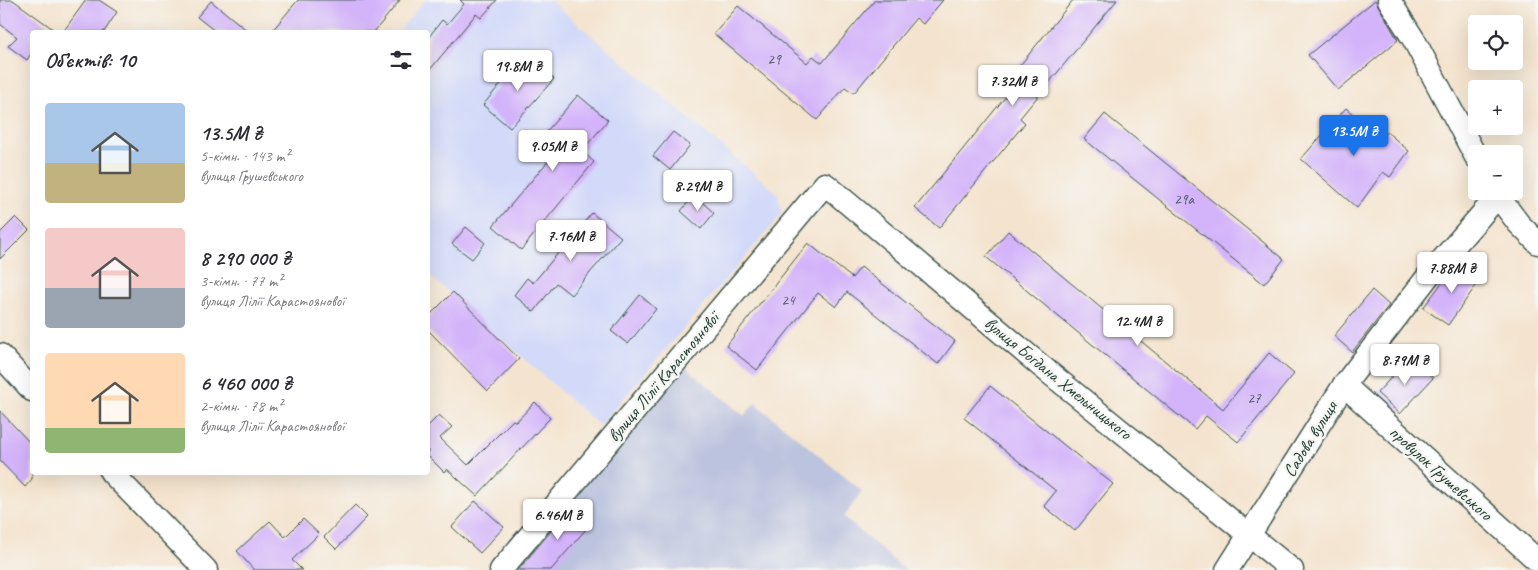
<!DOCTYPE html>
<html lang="uk">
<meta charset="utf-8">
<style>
body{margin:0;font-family:Caveat,sans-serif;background:#f7f7f7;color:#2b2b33;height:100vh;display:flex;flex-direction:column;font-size:19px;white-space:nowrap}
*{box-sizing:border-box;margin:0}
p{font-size:16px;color:#7c7c81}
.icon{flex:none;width:28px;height:28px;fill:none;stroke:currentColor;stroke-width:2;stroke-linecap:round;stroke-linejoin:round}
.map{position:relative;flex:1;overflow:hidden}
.side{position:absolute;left:30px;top:30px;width:400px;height:445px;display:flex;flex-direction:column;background:#fff;border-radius:5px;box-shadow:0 5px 20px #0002}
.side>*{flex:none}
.tools{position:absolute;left:1468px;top:15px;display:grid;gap:10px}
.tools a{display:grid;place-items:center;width:55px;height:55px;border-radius:5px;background:#fff;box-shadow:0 5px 20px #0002;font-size:25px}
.price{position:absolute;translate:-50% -42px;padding:0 11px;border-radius:5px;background:#fff;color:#222;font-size:16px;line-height:32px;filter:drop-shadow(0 1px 2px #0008)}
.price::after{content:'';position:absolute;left:50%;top:30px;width:15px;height:11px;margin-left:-8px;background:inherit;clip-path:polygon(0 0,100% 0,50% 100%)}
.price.on{background:#1a73e8;color:#fff}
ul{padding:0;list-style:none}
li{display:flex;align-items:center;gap:15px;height:125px;padding:0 15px}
li span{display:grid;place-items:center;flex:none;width:140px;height:100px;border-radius:5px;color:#555}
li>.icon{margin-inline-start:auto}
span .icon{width:60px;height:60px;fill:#fffc;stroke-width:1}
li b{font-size:21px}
h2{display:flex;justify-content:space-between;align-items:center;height:60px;padding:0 15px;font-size:21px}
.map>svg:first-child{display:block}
.built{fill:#d2d9f9}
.industrial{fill:#bcc3de}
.building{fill:#d3b3fa}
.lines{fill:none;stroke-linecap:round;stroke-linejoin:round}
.minor-casing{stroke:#3f564b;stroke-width:25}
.minor{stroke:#fff;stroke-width:22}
.labels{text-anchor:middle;stroke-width:5;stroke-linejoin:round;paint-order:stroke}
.number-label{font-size:15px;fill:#4c5a66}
.street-label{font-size:18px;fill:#1f3d34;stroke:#f6f6f2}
</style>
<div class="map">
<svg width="1538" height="570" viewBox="0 0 1538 570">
<rect width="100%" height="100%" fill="#f6f6f2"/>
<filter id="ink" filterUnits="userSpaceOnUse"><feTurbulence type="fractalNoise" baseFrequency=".02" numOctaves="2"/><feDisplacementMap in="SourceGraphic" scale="10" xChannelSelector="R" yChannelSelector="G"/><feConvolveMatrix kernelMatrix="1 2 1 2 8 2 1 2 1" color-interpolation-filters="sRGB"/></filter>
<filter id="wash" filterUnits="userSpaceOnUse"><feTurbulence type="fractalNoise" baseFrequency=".0096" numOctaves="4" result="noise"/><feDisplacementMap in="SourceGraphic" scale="20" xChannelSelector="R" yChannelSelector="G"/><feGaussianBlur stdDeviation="1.12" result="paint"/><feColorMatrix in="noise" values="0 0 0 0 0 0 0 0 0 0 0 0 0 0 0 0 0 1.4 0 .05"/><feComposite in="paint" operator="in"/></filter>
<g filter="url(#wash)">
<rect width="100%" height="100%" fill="#f4e4cf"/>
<path class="built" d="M 425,0 L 550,0 L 778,194 L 782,214 L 600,426 L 428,274 L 428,32 L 398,32 Z"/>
<path class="industrial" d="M 683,365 L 744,416 L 755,403 L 862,491 L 844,517 L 905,570 L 510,570 Z"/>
<g id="blocks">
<g class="building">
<path d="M 0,0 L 13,0 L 57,32 L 32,32 L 32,52 L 27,60 L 8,46 L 17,37 L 0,24 Z"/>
<path d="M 86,0 L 99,0 L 117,12 L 104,32 L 63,32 Z"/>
<path d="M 298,0 L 400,0 L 374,32 L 271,32 Z"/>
<path d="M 460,0 L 497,0 L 481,18 L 476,14 L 428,72 L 428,38 L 442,20 L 447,24 L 464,4 Z"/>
<path d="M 875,0 L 943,0 L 923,24 L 916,18 L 854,93 L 845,87 L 817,120 L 714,34 L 738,6 L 807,63 L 813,56 L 822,63 Z"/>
<path d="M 1073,0 L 1117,0 L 1020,118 L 1025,123 L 939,228 L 915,208 L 1007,95 L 1000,90 Z"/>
<path d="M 1375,0 L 1398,40 L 1338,90 L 1308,55 Z"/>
<path d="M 211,1 L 249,32 L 216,32 L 197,17 Z"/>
<path d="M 525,55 L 554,79 L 510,128 L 483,105 Z"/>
<path d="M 578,95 L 608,120 L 582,151 L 594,162 L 521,250 L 493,226 L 549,160 L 533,147 Z"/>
<path d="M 1346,108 L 1380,138 L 1387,132 L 1409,151 L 1390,177 L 1383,172 L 1357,208 L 1301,159 Z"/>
<path d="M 1105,114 L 1284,259 L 1264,284 L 1084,139 Z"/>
<path d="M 673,132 L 690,145 L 670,170 L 653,156 Z"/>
<path d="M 694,195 L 714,213 L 701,229 L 681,211 Z"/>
<path d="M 592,213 L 621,237 L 571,295 L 556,283 L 534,312 L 514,295 L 527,278 L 533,283 Z"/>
<path d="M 16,217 L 29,230 L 0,259 L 0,233 Z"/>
<path d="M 466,227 L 485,243 L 472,259 L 452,244 Z"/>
<path d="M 1008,231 L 1223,409 L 1269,353 L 1294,374 L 1238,442 L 1206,416 L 1195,429 L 986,257 Z"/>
<path d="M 808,243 L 852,278 L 861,267 L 955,341 L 938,364 L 847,292 L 836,307 L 818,293 L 757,370 L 726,346 Z"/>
<path d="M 1456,264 L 1480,280 L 1448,325 L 1423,308 Z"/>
<path d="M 1372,290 L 1389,305 L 1352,352 L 1334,336 Z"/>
<path d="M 453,292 L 519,359 L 488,391 L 428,330 L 428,317 Z"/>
<path d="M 640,295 L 656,309 L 628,344 L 611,331 Z"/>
<path d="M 1410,357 L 1433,378 L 1400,414 L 1377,393 Z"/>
<path d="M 990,386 L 1113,484 L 1075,531 L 1044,506 L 1056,491 L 964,418 Z"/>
<path d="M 535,402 L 550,418 L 477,496 L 447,469 L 444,472 L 428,456 L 428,426 L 439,415 L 452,427 L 440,438 L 468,465 L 513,420 L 516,422 Z"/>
<path d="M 0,411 L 32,445 L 32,479 L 25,487 L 0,461 Z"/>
<path d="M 475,501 L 504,527 L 480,553 L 452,527 Z"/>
<path d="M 355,505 L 367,517 L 336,549 L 324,537 Z"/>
<path d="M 573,505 L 592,522 L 551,570 L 518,570 Z"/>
<path d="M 303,519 L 319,534 L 292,560 L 302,570 L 254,570 L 237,551 L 270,521 L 285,537 Z"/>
</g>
</g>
</g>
<g filter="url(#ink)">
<use href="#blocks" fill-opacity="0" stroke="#3f564b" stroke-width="1"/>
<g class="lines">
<defs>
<g id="minor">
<path d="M 1389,0 L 1414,40 L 1476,157"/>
<path d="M 1494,191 L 1519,224 L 1538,243"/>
<path d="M 0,355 L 32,390"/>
<path d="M 1344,385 L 1538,561"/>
<path d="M 111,472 L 206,570"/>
<path d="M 501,570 L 825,184 L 1041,366 L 1292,570"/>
<path d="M 1227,570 L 1344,385 L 1429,275 L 1497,197"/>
</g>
</defs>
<use href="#minor" class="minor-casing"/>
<use href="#minor" class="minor"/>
</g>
</g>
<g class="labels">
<g class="number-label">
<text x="774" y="64">29</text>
<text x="1184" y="204">29а</text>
<text x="788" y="305">24</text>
<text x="1254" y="403">27</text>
</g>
<g class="street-label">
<text transform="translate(663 377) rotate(-50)" y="6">вулиця Лілії Карастоянової</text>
<text transform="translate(1058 378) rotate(39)" y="6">вулиця Богдана Хмельницького</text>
<text transform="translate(1310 439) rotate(-58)" y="6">Садова вулиця</text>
<text transform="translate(1441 473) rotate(42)" y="6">провулок Грушевського</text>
</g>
</g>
</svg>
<div class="tools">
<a><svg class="icon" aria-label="locate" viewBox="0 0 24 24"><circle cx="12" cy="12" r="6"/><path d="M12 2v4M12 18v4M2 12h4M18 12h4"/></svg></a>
<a>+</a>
<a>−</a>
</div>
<b class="price" style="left:518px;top:92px">19.8M ₴</b>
<b class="price" style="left:1013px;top:107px">7.32M ₴</b>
<b class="price on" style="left:1354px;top:157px">13.5M ₴</b>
<b class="price" style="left:553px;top:172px">9.05M ₴</b>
<b class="price" style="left:698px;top:212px">8.29M ₴</b>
<b class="price" style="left:571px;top:262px">7.16M ₴</b>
<b class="price" style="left:1452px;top:294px">7.88M ₴</b>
<b class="price" style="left:1138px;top:347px">12.4M ₴</b>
<b class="price" style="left:1405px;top:386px">8.79M ₴</b>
<b class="price" style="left:558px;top:541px">6.46M ₴</b>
<section class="side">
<h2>Об’єктів: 10<svg class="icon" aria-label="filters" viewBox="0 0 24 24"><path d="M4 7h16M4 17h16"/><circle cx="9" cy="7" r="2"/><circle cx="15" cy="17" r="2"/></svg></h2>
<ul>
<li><span style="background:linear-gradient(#a9c7e8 60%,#c2b280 0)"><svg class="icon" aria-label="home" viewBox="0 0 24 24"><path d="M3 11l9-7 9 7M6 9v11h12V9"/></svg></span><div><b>13.5M ₴</b><p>5-кімн. · 143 m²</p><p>вулиця Грушевського</p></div></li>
<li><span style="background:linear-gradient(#f6c9c9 60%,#9aa5b1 0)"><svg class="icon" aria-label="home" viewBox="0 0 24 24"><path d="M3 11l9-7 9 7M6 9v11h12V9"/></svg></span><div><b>8 290 000 ₴</b><p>3-кімн. · 77 m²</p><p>вулиця Лілії Карастоянової</p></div></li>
<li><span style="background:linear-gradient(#ffd9b3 75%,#8fb573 0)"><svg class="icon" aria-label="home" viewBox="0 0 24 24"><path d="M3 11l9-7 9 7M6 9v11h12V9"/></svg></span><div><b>6 460 000 ₴</b><p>2-кімн. · 78 m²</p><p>вулиця Лілії Карастоянової</p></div></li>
</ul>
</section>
</div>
